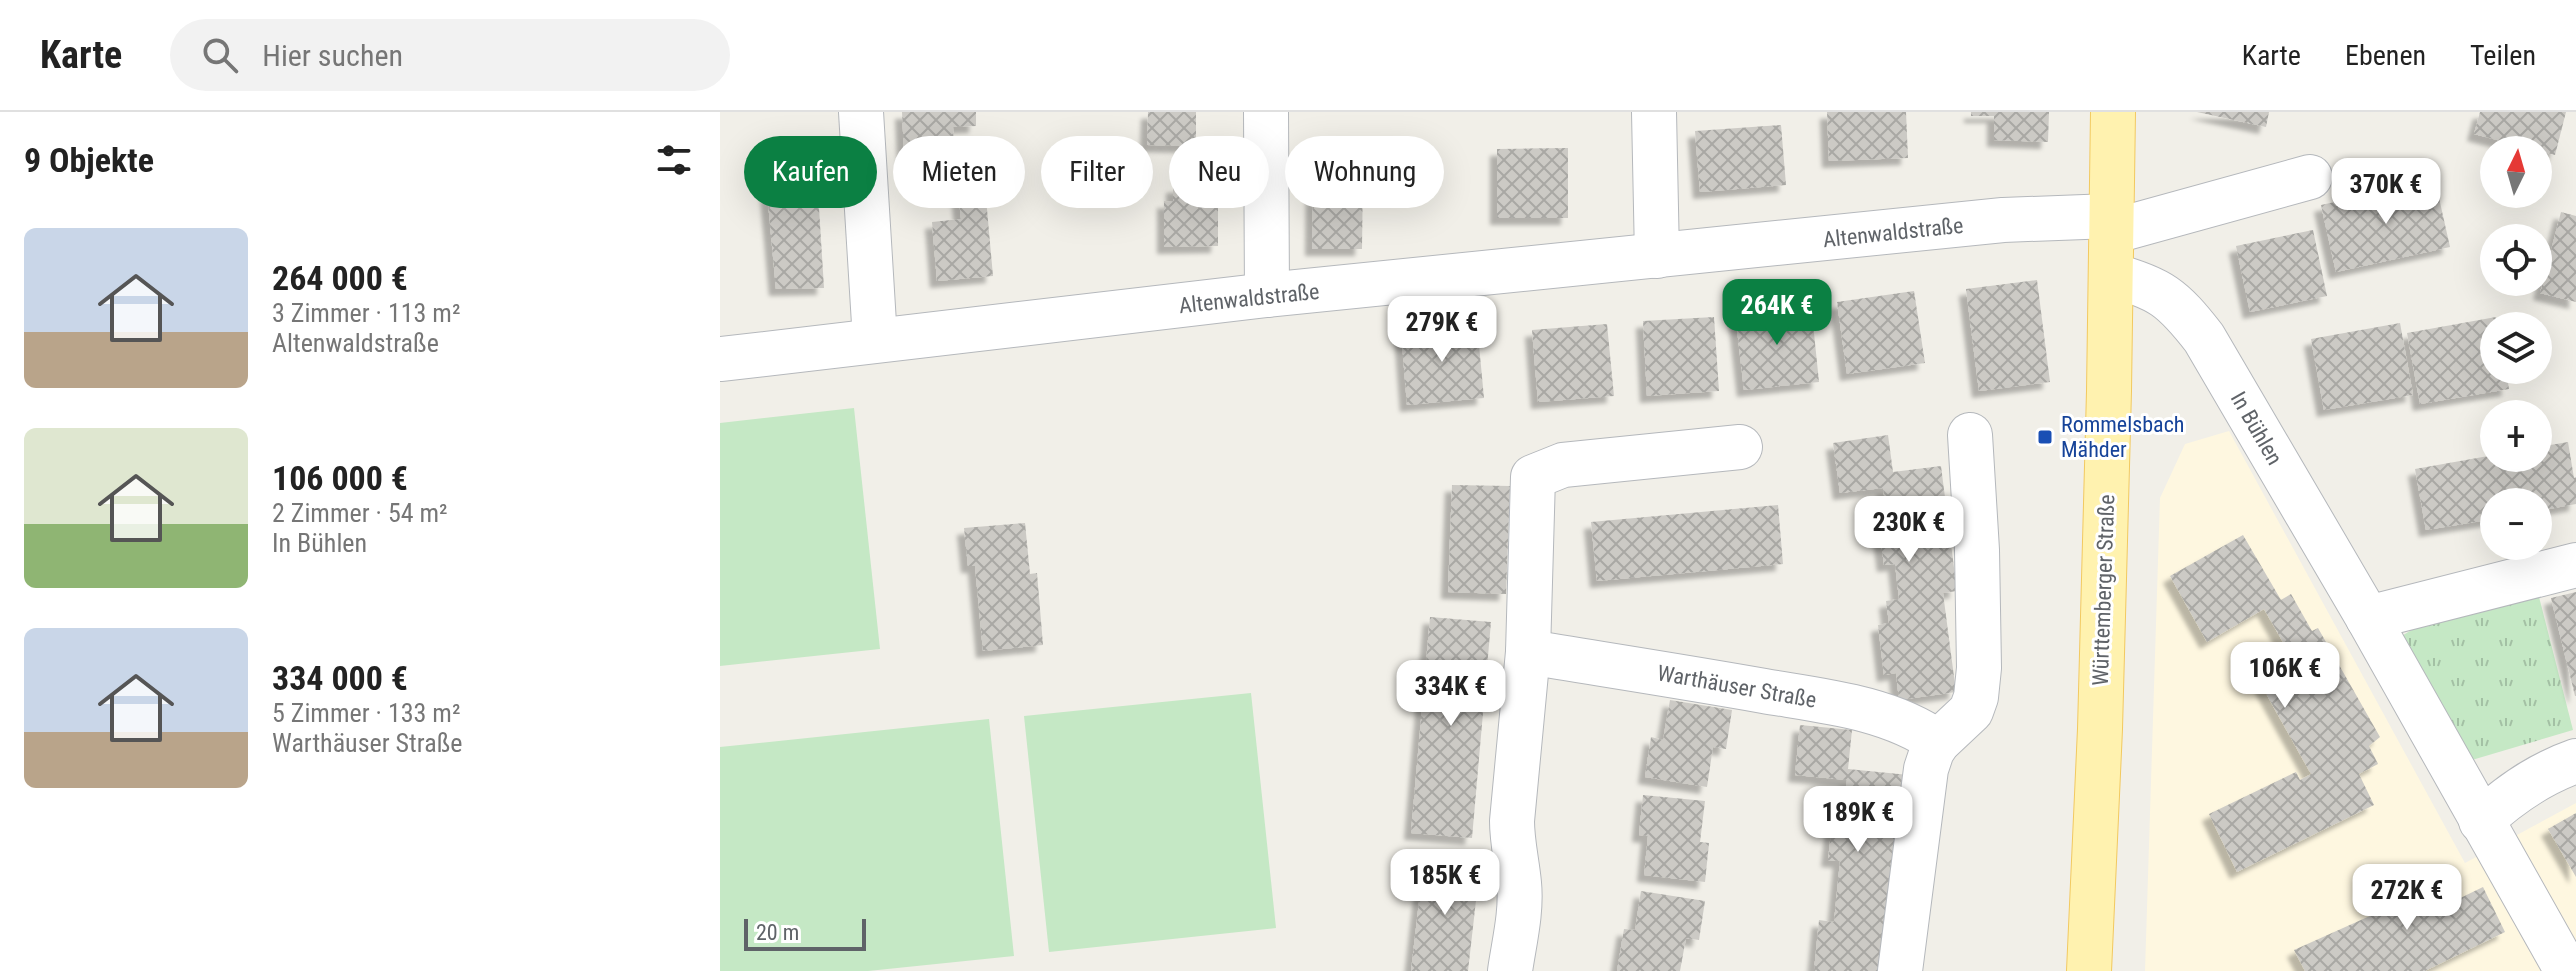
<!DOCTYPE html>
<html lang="de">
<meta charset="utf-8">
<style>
body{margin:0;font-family:"Roboto Condensed",sans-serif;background:#f2f2f2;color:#222;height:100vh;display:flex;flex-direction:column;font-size:30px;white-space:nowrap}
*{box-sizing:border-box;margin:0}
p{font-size:26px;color:#767676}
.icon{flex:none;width:44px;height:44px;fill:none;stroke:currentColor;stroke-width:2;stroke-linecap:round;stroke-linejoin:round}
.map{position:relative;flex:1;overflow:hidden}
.side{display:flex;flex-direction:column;background:#fff;width:720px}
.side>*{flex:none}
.banner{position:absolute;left:24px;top:24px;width:760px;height:72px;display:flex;gap:16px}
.needle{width:52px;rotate:5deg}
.buttons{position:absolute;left:1760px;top:24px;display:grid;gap:16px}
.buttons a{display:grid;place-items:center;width:72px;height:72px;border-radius:50%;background:#fff;box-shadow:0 8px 32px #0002;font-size:40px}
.scale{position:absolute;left:24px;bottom:20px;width:122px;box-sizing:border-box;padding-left:8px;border:4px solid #5f6368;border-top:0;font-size:22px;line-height:28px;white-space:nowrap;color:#5f6368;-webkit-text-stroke:6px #fff;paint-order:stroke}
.price{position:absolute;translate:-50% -68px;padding:0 18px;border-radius:16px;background:#fff;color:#222;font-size:26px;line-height:52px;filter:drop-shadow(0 2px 4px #0008)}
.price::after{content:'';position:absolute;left:50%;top:48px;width:24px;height:18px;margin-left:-12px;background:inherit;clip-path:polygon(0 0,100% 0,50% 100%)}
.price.selected{background:#0b8043;color:#fff}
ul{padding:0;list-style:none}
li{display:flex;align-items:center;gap:24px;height:200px;padding:0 24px}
li span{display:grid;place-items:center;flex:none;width:224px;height:160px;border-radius:12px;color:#555}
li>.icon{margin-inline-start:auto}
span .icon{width:96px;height:96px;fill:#fffc;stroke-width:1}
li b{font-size:34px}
h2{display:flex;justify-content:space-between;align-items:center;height:96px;padding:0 24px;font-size:34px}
.tag{padding:0 28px;border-radius:36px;background:#fff;box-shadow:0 8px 32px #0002;font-size:28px;line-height:72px}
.tag.selected{background:#0b8043;color:#fff}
header{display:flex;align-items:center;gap:48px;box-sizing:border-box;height:112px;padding:0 40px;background:#fff;border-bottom:2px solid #e0e0e0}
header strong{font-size:38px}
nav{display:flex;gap:44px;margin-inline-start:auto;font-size:28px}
.search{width:560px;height:72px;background:#f2f2f2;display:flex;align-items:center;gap:20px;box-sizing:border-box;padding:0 28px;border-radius:44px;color:#767676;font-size:30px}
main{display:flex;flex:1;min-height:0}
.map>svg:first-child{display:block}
.commercial{fill:#fef7e0}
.grass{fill:url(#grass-tufts)}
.pitch{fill:#c5e8c5}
.building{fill:url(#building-cross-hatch);filter:url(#shadow)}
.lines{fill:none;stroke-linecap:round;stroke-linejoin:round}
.minor-casing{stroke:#b5b8bc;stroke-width:46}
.major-casing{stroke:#f2c960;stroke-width:46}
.minor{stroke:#fff;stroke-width:44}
.major{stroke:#fff2af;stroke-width:44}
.transit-dot{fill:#1a4fb4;stroke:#fff;stroke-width:3}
.labels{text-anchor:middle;stroke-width:6;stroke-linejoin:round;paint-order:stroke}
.street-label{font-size:22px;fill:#5f6368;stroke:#fff}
.transit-label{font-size:22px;fill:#164399;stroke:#fff;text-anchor:start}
</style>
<header>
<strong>Karte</strong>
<div class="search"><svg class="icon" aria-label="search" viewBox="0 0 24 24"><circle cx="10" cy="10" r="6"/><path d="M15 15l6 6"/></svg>Hier suchen</div>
<nav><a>Karte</a><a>Ebenen</a><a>Teilen</a></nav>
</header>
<main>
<section class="side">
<h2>9 Objekte<svg class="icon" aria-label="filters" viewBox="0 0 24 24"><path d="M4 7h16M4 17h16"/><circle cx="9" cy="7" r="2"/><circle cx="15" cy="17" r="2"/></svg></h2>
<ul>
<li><span style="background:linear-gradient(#c9d6e8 65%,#b9a48a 0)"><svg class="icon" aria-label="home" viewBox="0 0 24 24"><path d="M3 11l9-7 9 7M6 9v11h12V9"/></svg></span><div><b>264 000 €</b><p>3 Zimmer · 113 m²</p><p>Altenwaldstraße</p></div></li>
<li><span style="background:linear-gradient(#dfe7d0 60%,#8fb573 0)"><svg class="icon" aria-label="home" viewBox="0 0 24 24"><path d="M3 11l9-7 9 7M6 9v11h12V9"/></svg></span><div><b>106 000 €</b><p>2 Zimmer · 54 m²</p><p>In Bühlen</p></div></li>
<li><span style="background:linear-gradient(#c9d6e8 65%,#b9a48a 0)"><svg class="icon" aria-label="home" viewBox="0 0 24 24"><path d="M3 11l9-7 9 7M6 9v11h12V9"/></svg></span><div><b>334 000 €</b><p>5 Zimmer · 133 m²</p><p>Warthäuser Straße</p></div></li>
</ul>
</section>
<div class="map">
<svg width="1856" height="859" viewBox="0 0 1856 859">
<defs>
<pattern id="grass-tufts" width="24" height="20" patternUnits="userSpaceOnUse" patternTransform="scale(2)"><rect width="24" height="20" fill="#c5e8c5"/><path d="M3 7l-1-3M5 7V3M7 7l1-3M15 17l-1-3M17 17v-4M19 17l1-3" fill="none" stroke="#a3c0a4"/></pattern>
<pattern id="building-cross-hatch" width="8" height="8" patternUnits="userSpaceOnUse" patternTransform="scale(2)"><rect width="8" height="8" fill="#cccac5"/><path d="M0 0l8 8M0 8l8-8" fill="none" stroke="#a9a8a4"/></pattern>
<filter id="shadow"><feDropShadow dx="-7" dy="7" stdDeviation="2" flood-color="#0004"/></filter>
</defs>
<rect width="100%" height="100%" fill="#f1efe8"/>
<path class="commercial" d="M 1509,319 L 1745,751 L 1856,691 L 1856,859 L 1425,859 L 1440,386 L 1465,332 Z"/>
<path class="grass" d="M 1818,481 L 1853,618 L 1752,648 L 1680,525 L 1710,507 Z"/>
<g class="pitch">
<path d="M 134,296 L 160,537 L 0,554 L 0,311 Z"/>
<path d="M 531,581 L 556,816 L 329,840 L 304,604 Z"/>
<path d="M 269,607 L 294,844 L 148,859 L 0,859 L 0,635 Z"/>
</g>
<g class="building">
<path d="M 182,0 L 256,0 L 256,14 L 233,15 L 235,57 L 185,59 Z"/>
<path d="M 428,0 L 476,0 L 476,34 L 427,33 Z"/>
<path d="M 1107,0 L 1186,0 L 1188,46 L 1109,49 Z"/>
<path d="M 1251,0 L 1329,0 L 1328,30 L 1274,28 L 1274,4 L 1251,4 Z"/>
<path d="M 1477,0 L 1549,0 L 1546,15 Z"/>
<path d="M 1760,0 L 1846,0 L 1835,43 L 1754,22 Z"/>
<path d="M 1061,13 L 1066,73 L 980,80 L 975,19 Z"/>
<path d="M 95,32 L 104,176 L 56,177 L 43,36 Z"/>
<path d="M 848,36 L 848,106 L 777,106 L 777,37 Z"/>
<path d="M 593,59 L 643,59 L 642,137 L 592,137 Z"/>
<path d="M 1715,68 L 1730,135 L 1616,160 L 1601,93 Z"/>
<path d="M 453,74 L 491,74 L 491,89 L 498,89 L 498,134 L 444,135 L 444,89 L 453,90 Z"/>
<path d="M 265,75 L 273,164 L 217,169 L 212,110 L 241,107 L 238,78 Z"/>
<path d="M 1841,100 L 1856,104 L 1856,190 L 1820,181 Z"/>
<path d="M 1593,118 L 1607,184 L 1530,200 L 1516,134 Z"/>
<path d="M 1317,168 L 1330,270 L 1259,279 L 1246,177 Z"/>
<path d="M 1194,179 L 1205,251 L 1127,262 L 1117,190 Z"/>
<path d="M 1091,192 L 1099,270 L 1024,278 L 1015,200 Z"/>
<path d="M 994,205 L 999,279 L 927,284 L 923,209 Z"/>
<path d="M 1776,205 L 1778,214 L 1774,214 L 1774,258 L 1786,258 L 1789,277 L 1700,292 L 1687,221 Z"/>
<path d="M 1680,211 L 1693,283 L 1604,298 L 1591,227 Z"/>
<path d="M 757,212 L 764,286 L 687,293 L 681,218 Z"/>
<path d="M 887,212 L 894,284 L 818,290 L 812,218 Z"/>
<path d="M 1168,323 L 1173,360 L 1221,354 L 1237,479 L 1223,481 L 1236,580 L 1179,588 L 1176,561 L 1164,563 L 1158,513 L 1169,511 L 1166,489 L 1179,487 L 1175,452 L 1164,453 L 1158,407 L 1167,406 L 1163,376 L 1120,381 L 1113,331 Z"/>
<path d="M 1848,330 L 1854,366 L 1856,365 L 1856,392 L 1818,399 L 1818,390 L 1774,390 L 1774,407 L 1706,418 L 1695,357 L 1774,343 L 1774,346 L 1818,346 L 1818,335 Z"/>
<path d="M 732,373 L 790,374 L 786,482 L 728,480 Z"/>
<path d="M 1058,393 L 1063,452 L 877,469 L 871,410 Z"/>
<path d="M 305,411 L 310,462 L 317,461 L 323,533 L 263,539 L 255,454 L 248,454 L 244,416 Z"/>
<path d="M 1523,423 L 1561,488 L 1571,482 L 1592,519 L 1598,516 L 1660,625 L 1649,634 L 1658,652 L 1639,662 L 1654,693 L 1517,760 L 1489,702 L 1576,660 L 1580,668 L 1591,662 L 1529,551 L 1564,532 L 1544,497 L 1487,530 L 1450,464 Z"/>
<path d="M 1856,480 L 1856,584 L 1855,584 L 1831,486 Z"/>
<path d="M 710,505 L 771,510 L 752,726 L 691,721 Z"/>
<path d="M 950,588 L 1012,598 L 1006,637 L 993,635 L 987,675 L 925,665 L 931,625 L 943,628 Z"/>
<path d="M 1080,613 L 1132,618 L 1128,657 L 1189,663 L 1170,859 L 1094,859 L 1099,808 L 1114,810 L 1120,749 L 1108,748 L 1113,702 L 1124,703 L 1127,668 L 1075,663 Z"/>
<path d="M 923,683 L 985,689 L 980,730 L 989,731 L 985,770 L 924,763 L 928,724 L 919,723 Z"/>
<path d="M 1856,701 L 1856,765 L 1828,717 Z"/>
<path d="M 704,747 L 760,753 L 748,859 L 691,859 Z"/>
<path d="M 1706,756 L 1724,794 L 1763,775 L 1785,820 L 1705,859 L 1585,859 L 1574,838 L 1661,799 L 1667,775 Z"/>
<path d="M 921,779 L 985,789 L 979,828 L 966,826 L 960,859 L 897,859 L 904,817 L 915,818 Z"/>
</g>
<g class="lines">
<defs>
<g id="minor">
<path d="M 141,0 L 155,228"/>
<path d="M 546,0 L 547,183"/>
<path d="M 934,0 L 937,144"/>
<path d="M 1391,120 L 1590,65"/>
<path d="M 1391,163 C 1440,176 1453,186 1484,226 L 1648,506 L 1847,859"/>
<path d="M 2,247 L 547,183 L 1283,108 L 1391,104"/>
<path d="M 1648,506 L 1856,453"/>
<path d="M 808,540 C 887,553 965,565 1044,579 C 1103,589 1168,595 1218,630"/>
<path d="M 1761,709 C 1790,682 1819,662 1856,649"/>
<path d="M 790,859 C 794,831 802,800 799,771 C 797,750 792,730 792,709 L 808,540 L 813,365 L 843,353 L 1020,335"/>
<path d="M 1180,859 L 1206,657 L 1212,639 L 1218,630 L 1251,599 L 1256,585 L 1259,556 L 1257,438 L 1250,323"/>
</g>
<path id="major" d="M 1369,859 L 1380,617 L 1389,279 L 1393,0"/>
</defs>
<use href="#minor" class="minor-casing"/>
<use href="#major" class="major-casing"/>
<use href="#minor" class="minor"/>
<use href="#major" class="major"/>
</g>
<rect class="transit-dot" x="1317" y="317" width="16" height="16" rx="4"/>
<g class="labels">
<g class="street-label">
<text transform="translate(1173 120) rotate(-6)" y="8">Altenwaldstraße</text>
<text transform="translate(529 186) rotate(-6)" y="8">Altenwaldstraße</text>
<text transform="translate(1537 316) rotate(60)" y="8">In Bühlen</text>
<text transform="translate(1383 478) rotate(-88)" y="8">Württemberger Straße</text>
<text transform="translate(1017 574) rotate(10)" y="8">Warthäuser Straße</text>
</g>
<g class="transit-label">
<text x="1341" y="320">Rommelsbach<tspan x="1341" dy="25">Mähder</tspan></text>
</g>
</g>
</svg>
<div class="buttons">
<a><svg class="needle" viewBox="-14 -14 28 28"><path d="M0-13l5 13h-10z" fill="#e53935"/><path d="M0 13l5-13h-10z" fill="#767676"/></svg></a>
<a><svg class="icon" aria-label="locate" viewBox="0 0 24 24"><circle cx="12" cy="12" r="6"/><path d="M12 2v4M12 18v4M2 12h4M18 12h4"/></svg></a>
<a><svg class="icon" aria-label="layers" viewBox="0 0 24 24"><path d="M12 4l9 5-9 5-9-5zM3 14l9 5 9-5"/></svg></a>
<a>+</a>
<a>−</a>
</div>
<div class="scale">20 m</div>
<b class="price" style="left:1666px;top:114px">370K €</b>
<b class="price selected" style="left:1057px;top:235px">264K €</b>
<b class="price" style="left:722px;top:252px">279K €</b>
<b class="price" style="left:1189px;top:452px">230K €</b>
<b class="price" style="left:1565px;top:598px">106K €</b>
<b class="price" style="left:731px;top:616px">334K €</b>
<b class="price" style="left:1138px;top:742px">189K €</b>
<b class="price" style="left:725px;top:805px">185K €</b>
<b class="price" style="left:1687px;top:820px">272K €</b>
<div class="banner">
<a class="tag selected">Kaufen</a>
<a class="tag">Mieten</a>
<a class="tag">Filter</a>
<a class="tag">Neu</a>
<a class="tag">Wohnung</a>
</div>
</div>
</main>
